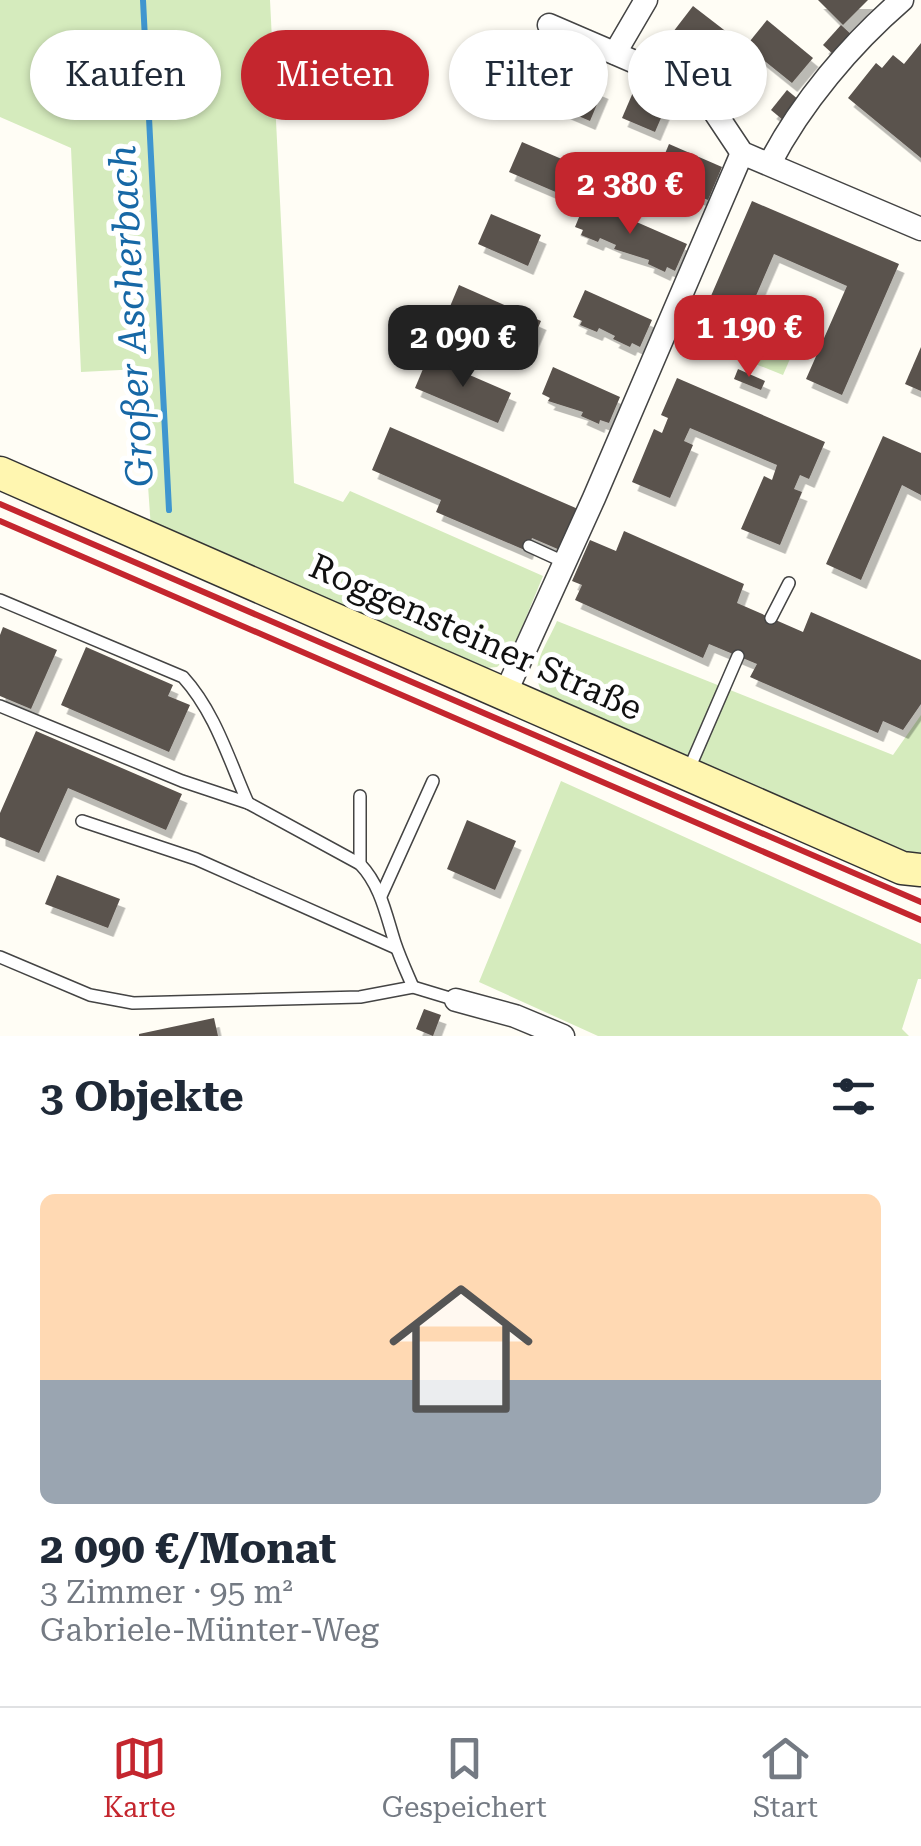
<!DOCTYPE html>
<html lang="de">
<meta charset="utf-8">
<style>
body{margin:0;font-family:"Roboto Serif",serif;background:#f6f6f7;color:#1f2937;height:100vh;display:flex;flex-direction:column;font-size:38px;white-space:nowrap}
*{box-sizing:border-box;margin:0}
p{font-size:32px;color:#747a83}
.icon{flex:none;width:55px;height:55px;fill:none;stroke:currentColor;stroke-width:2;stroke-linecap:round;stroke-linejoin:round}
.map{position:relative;height:1036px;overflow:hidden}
.sheet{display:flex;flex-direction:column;background:#fff;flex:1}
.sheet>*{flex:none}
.banner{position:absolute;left:30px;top:30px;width:862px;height:90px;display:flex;gap:20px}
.price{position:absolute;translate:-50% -85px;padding:0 22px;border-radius:20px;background:#c4262e;color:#fff;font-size:32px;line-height:65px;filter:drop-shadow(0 2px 5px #0008)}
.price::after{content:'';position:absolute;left:50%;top:60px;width:30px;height:22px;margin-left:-15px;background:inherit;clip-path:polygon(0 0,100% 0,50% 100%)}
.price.current{background:#222;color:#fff}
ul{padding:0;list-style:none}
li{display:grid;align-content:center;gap:20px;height:530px;padding:0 40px}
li+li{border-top:2px solid #e0e1e3}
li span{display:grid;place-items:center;height:310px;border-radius:15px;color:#555}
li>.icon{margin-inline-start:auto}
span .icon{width:180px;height:180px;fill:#fffc;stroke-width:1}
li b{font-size:42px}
h2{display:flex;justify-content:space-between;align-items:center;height:120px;padding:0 40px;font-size:42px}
.pill{padding:0 35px;border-radius:45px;background:#fff;box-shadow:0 2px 8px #0004;font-size:35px;line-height:90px}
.pill.current{background:#c4262e;color:#fff}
.tab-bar{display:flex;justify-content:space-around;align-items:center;height:140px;border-top:2px solid #e0e1e3;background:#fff;font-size:28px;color:#747a83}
.tab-bar a{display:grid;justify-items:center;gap:5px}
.tab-bar .current{color:#c4262e}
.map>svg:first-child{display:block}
.green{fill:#d5ebbd}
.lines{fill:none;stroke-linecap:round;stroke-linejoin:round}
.stream{stroke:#3f96cf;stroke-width:6}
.building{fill:#5a524d;filter:url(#shadow)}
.lane-casing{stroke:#444;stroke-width:14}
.street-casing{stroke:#444;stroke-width:25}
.secondary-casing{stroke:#333;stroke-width:35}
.lane{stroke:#fff;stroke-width:11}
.street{stroke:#fff;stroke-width:22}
.secondary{stroke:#fff6b0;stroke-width:32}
.rail{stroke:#c4262e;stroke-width:6}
.labels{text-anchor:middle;stroke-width:10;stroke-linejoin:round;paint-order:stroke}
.street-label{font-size:35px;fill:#111;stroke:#fff}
.water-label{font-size:38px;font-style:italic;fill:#1768a6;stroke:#fff}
</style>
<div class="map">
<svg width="921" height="1036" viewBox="0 0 921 1036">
<defs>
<filter id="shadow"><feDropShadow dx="5.5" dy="9" stdDeviation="0" flood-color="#0004"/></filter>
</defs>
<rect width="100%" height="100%" fill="#fffdf5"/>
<g class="green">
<path d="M 0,0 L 270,0 L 294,483 L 343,502 L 350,491 L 543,576 L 511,654 L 497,667 L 476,669 L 151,529 L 140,369 L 81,372 L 71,148 L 0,117 Z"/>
<path d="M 752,336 L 793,352 L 783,375 L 743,359 Z"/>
<path d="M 557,621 L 893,755 L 921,715 L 921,853 L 901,851 L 547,700 C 525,670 544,651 557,621 Z"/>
<path d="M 561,781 L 921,944 L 921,979 L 918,979 L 902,1029 L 909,1036 L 598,1036 L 479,982 Z"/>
</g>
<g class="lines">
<path class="stream" d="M 143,0 L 169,510"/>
</g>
<g class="building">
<path d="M 818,0 L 868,0 L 843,25 Z"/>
<path d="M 693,6 L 728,33 L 708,59 L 673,32 Z"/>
<path d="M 767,20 L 813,58 L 792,83 L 746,46 Z"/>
<path d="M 841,25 L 853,36 L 835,56 L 823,45 Z"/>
<path d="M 921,43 L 921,158 L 848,98 L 876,63 L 882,68 L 893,55 L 904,64 Z"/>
<path d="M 554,69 L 603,90 L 590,121 L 541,100 Z"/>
<path d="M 637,83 L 670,97 L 655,132 L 622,118 Z"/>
<path d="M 787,90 L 799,100 L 783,120 L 771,110 Z"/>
<path d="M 522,142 L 571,163 L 558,193 L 509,172 Z"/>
<path d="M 669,144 L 722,167 L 708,200 L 655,178 Z"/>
<path d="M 586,200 L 687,244 L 675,271 L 667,267 L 665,272 L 648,264 L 649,260 L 614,249 L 616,245 L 600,238 L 598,242 L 581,235 L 583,230 L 575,227 Z"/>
<path d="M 752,201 L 899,264 L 842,395 L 806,379 L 847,286 L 774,254 L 733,349 L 695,333 Z"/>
<path d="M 491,214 L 541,235 L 528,266 L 478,244 Z"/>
<path d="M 459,285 L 541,321 L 528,351 L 446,316 Z"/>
<path d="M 585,290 L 652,320 L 640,347 L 632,343 L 630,347 L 613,339 L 615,336 L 599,328 L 597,332 L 580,325 L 582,321 L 573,317 Z"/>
<path d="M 921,347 L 921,391 L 905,384 Z"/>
<path d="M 428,357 L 511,393 L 498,423 L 415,388 Z"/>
<path d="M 553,367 L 620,397 L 609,423 L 600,420 L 599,424 L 581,416 L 583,412 L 548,401 L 550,398 L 542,394 Z"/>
<path d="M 738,369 L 765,381 L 761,390 L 734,379 Z"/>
<path d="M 677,378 L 825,442 L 809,479 L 800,475 L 794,489 L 802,492 L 780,545 L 741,529 L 764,476 L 772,480 L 777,465 L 690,428 L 684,441 L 693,445 L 670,498 L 632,482 L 654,429 L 662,433 L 668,418 L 661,415 Z"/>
<path d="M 390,427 L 578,509 L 560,550 L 532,538 L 527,551 L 436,512 L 441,500 L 372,470 Z"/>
<path d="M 883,436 L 921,453 L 921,495 L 902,485 L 861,580 L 826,564 Z"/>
<path d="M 624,531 L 744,584 L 737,603 L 803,632 L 811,612 L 921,660 L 921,704 L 903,730 L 883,721 L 878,733 L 750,677 L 757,664 L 709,644 L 703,658 L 575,600 L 582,585 L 572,581 L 590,540 L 616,551 Z"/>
<path d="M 3,627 L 57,650 L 31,709 L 0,696 L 0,635 Z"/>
<path d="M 86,647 L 173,685 L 168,696 L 190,705 L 169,752 L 61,705 Z"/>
<path d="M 36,731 L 182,794 L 166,830 L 68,788 L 39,853 L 0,837 L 0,813 Z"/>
<path d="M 467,820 L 516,841 L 495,890 L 447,869 Z"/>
<path d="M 57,875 L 120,899 L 108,928 L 45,904 Z"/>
<path d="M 424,1009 L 441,1015 L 433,1036 L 416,1029 Z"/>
<path d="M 214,1018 L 218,1036 L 139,1036 L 139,1034 Z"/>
</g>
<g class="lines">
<defs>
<g id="lane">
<path d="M 529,546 L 564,562"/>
<path d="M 0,600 L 183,677 C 215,712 229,760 248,803"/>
<path d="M 771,618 L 789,583"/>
<path d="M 0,706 L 182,781 L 248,803 L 360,864 C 381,886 386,915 395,943 C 400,958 407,973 413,987"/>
<path d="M 689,769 L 738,656"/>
<path d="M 360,796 L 360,864"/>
<path d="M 82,821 L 196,859 L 396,948"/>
<path d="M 381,896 L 433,781"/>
<path d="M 0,957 L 90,995 L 133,1003 L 360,997 L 413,987 L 456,1000"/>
</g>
<g id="street">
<path d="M 549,25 L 700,90 L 742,153 L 921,229"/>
<path d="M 615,53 L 646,0"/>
<path d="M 770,163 C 801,103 851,44 902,0"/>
<path d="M 505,694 L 594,498 L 742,153"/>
<path d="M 456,1000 L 515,1016 L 563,1036"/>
</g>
<path id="secondary" d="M 0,473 L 902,868 L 921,870"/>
</defs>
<use href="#lane" class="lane-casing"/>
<use href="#street" class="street-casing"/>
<use href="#secondary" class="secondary-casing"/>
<use href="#lane" class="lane"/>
<use href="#street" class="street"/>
<use href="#secondary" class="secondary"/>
<g class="rail">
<path d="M 0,504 L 921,902"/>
<path d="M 0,521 L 921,920"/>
</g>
</g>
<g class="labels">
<g class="street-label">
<text transform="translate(476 637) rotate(24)" y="12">Roggensteiner Straße</text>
</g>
<g class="water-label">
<text transform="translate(131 316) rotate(-93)" y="13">Großer Ascherbach</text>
</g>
</g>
</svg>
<b class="price" style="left:630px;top:237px">2 380 €</b>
<b class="price" style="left:749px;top:380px">1 190 €</b>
<b class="price current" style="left:463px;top:390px">2 090 €</b>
<div class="banner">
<a class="pill">Kaufen</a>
<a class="pill current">Mieten</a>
<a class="pill">Filter</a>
<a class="pill">Neu</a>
</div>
</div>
<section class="sheet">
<h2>3 Objekte<svg class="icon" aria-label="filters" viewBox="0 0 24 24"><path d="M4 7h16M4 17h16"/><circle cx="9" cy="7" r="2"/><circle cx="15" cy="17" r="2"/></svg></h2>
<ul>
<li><span style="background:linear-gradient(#ffd9b3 60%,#9aa5b1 0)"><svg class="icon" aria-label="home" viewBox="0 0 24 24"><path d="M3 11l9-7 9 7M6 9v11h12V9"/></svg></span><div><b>2 090 €/Monat</b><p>3 Zimmer · 95 m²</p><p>Gabriele-Münter-Weg</p></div></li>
</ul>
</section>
<nav class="tab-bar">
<a class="current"><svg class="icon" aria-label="map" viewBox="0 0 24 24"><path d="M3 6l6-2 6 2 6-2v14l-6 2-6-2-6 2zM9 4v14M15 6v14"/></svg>Karte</a>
<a><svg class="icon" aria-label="saved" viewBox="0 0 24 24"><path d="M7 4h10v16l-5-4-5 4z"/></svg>Gespeichert</a>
<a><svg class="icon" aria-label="home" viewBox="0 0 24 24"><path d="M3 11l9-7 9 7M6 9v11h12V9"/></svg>Start</a>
</nav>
